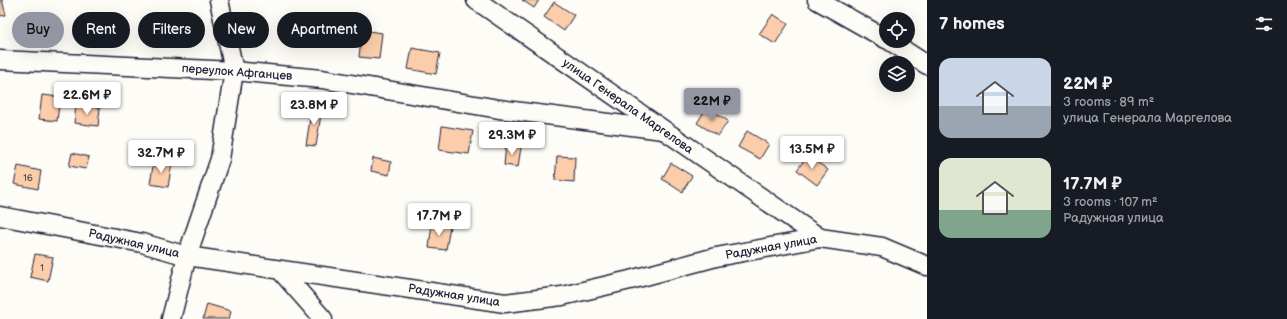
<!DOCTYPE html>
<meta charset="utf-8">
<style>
body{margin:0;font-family:"Balsamiq Sans",sans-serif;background:#20242c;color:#f1f3f6;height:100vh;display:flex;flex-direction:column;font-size:15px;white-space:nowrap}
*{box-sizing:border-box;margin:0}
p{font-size:13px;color:#9ea1a6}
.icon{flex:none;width:22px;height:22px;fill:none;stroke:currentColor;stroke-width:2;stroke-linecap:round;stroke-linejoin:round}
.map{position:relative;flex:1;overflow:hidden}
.drawer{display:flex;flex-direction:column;background:#171b24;width:360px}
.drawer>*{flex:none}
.banner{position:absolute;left:12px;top:12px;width:380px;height:36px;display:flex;gap:8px}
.buttons{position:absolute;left:879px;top:12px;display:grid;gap:8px}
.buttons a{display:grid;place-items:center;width:36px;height:36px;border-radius:50%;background:#171b24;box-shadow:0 4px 16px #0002;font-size:20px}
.price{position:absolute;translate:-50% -34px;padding:0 9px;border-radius:4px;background:#fff;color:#222;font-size:13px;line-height:26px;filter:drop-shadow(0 1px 2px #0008)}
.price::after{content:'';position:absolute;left:50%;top:24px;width:12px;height:9px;margin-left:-6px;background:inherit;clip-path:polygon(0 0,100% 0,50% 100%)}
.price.active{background:#9495a2;color:#111}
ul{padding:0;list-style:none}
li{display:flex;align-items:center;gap:12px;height:100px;padding:0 12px}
li span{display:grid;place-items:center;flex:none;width:112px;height:80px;border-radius:12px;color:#555}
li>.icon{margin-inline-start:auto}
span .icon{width:48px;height:48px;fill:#fffc;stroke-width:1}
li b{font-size:17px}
h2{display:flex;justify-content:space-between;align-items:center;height:48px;padding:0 12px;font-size:17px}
.pill{padding:0 14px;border-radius:18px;background:#171b24;box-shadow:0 4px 16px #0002;font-size:14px;line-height:36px}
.pill.active{background:#9495a2;color:#111}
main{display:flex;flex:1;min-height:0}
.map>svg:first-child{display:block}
.building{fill:#fbcdaa;stroke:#22223b}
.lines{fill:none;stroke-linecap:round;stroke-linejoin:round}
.minor-casing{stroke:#22223b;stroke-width:21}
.minor{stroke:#fdfcf7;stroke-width:18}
.labels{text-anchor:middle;stroke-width:3;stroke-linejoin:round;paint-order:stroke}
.number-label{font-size:10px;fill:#584d57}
.street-label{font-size:12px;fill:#22223b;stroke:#fdfcf7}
</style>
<main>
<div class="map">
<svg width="927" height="319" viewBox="0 0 927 319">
<rect width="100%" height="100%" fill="#fdfcf7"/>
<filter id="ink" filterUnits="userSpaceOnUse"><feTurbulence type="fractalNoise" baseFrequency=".025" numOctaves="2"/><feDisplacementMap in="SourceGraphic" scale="8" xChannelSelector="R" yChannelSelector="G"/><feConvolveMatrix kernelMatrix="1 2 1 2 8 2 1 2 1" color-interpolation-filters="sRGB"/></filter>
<g filter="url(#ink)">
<g class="building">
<path d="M 2,0 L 6,15 L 0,16 L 0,1 Z"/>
<path d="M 522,0 L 539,0 L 534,8 Z"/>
<path d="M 554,2 L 574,15 L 564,31 L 544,17 Z"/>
<path d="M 773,14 L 788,24 L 775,44 L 759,34 Z"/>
<path d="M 362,30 L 382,33 L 379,59 L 359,57 Z"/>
<path d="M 412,48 L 440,53 L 436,74 L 408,69 Z"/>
<path d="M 42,95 L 60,97 L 57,121 L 39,119 Z"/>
<path d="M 76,105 L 100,108 L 98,126 L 74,123 Z"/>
<path d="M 312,107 L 322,108 L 316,146 L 306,145 Z"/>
<path d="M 707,107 L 728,121 L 718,136 L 697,123 Z"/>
<path d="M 442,126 L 473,131 L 469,154 L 439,150 Z"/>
<path d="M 747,131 L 769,144 L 760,159 L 738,147 Z"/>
<path d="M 506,145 L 521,147 L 518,167 L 504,165 Z"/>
<path d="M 72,153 L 89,157 L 86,169 L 69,166 Z"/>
<path d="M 808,155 L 828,170 L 817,185 L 797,170 Z"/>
<path d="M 557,156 L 575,157 L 574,182 L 555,180 Z"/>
<path d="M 373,158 L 391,162 L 389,175 L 371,171 Z"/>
<path d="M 154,160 L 172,163 L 168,187 L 150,184 Z"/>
<path d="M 671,163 L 692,176 L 682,192 L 662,179 Z"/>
<path d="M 18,166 L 41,171 L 38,189 L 14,184 Z"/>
<path d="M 432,223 L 450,226 L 446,250 L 429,248 Z"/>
<path d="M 35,254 L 53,257 L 48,281 L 30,277 Z"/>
<path d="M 207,304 L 231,311 L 229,319 L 203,319 Z"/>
</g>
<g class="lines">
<defs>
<g id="minor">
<path d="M 476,0 L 820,238"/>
<path d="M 817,0 L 886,39"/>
<path d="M 890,41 L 927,65"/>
<path d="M 0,60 L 234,71 L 322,79 L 499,109 L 663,130"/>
<path d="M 0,216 L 142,243 L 187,256 L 505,303 L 562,296 L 630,280 L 716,257 L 820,238 L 882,247 L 927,266"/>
<path d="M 281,271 L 323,319"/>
<path d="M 171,319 L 187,256 L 220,159 L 234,71 L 219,0"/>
</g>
</defs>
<use href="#minor" class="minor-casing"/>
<use href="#minor" class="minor"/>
</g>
</g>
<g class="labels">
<g class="number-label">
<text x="28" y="181">16</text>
<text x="42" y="271">1</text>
</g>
<g class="street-label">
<text transform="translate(237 72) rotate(4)" y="4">переулок Афганцев</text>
<text transform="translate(628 106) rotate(35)" y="4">улица Генерала Маргелова</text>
<text transform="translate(134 243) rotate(13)" y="4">Радужная улица</text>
<text transform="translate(771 247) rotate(-10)" y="4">Радужная улица</text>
<text transform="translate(454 295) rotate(9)" y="4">Радужная улица</text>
</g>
</g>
</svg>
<div class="buttons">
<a><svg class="icon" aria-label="locate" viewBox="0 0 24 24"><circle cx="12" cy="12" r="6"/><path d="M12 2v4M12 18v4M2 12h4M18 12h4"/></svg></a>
<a><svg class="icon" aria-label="layers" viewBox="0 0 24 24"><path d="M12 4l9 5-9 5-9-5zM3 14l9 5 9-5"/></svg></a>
</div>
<b class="price" style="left:87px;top:116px">22.6M ₽</b>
<b class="price active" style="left:712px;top:122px">22M ₽</b>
<b class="price" style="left:314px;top:126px">23.8M ₽</b>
<b class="price" style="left:512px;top:156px">29.3M ₽</b>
<b class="price" style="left:812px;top:170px">13.5M ₽</b>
<b class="price" style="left:161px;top:174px">32.7M ₽</b>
<b class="price" style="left:439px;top:237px">17.7M ₽</b>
<div class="banner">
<a class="pill active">Buy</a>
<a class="pill">Rent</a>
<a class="pill">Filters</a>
<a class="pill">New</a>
<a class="pill">Apartment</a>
</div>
</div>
<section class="drawer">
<h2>7 homes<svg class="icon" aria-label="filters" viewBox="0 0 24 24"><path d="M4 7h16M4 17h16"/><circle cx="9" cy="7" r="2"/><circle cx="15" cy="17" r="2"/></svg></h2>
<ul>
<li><span style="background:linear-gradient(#c9d6e8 60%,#9aa5b1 0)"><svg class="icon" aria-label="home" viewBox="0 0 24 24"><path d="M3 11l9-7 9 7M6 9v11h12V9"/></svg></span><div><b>22M ₽</b><p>3 rooms · 89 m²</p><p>улица Генерала Маргелова</p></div></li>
<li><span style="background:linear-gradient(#dfe7d0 65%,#7fa58c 0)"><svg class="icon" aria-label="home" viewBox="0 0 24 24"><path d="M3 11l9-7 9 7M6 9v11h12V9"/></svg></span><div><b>17.7M ₽</b><p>3 rooms · 107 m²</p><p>Радужная улица</p></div></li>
</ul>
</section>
</main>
